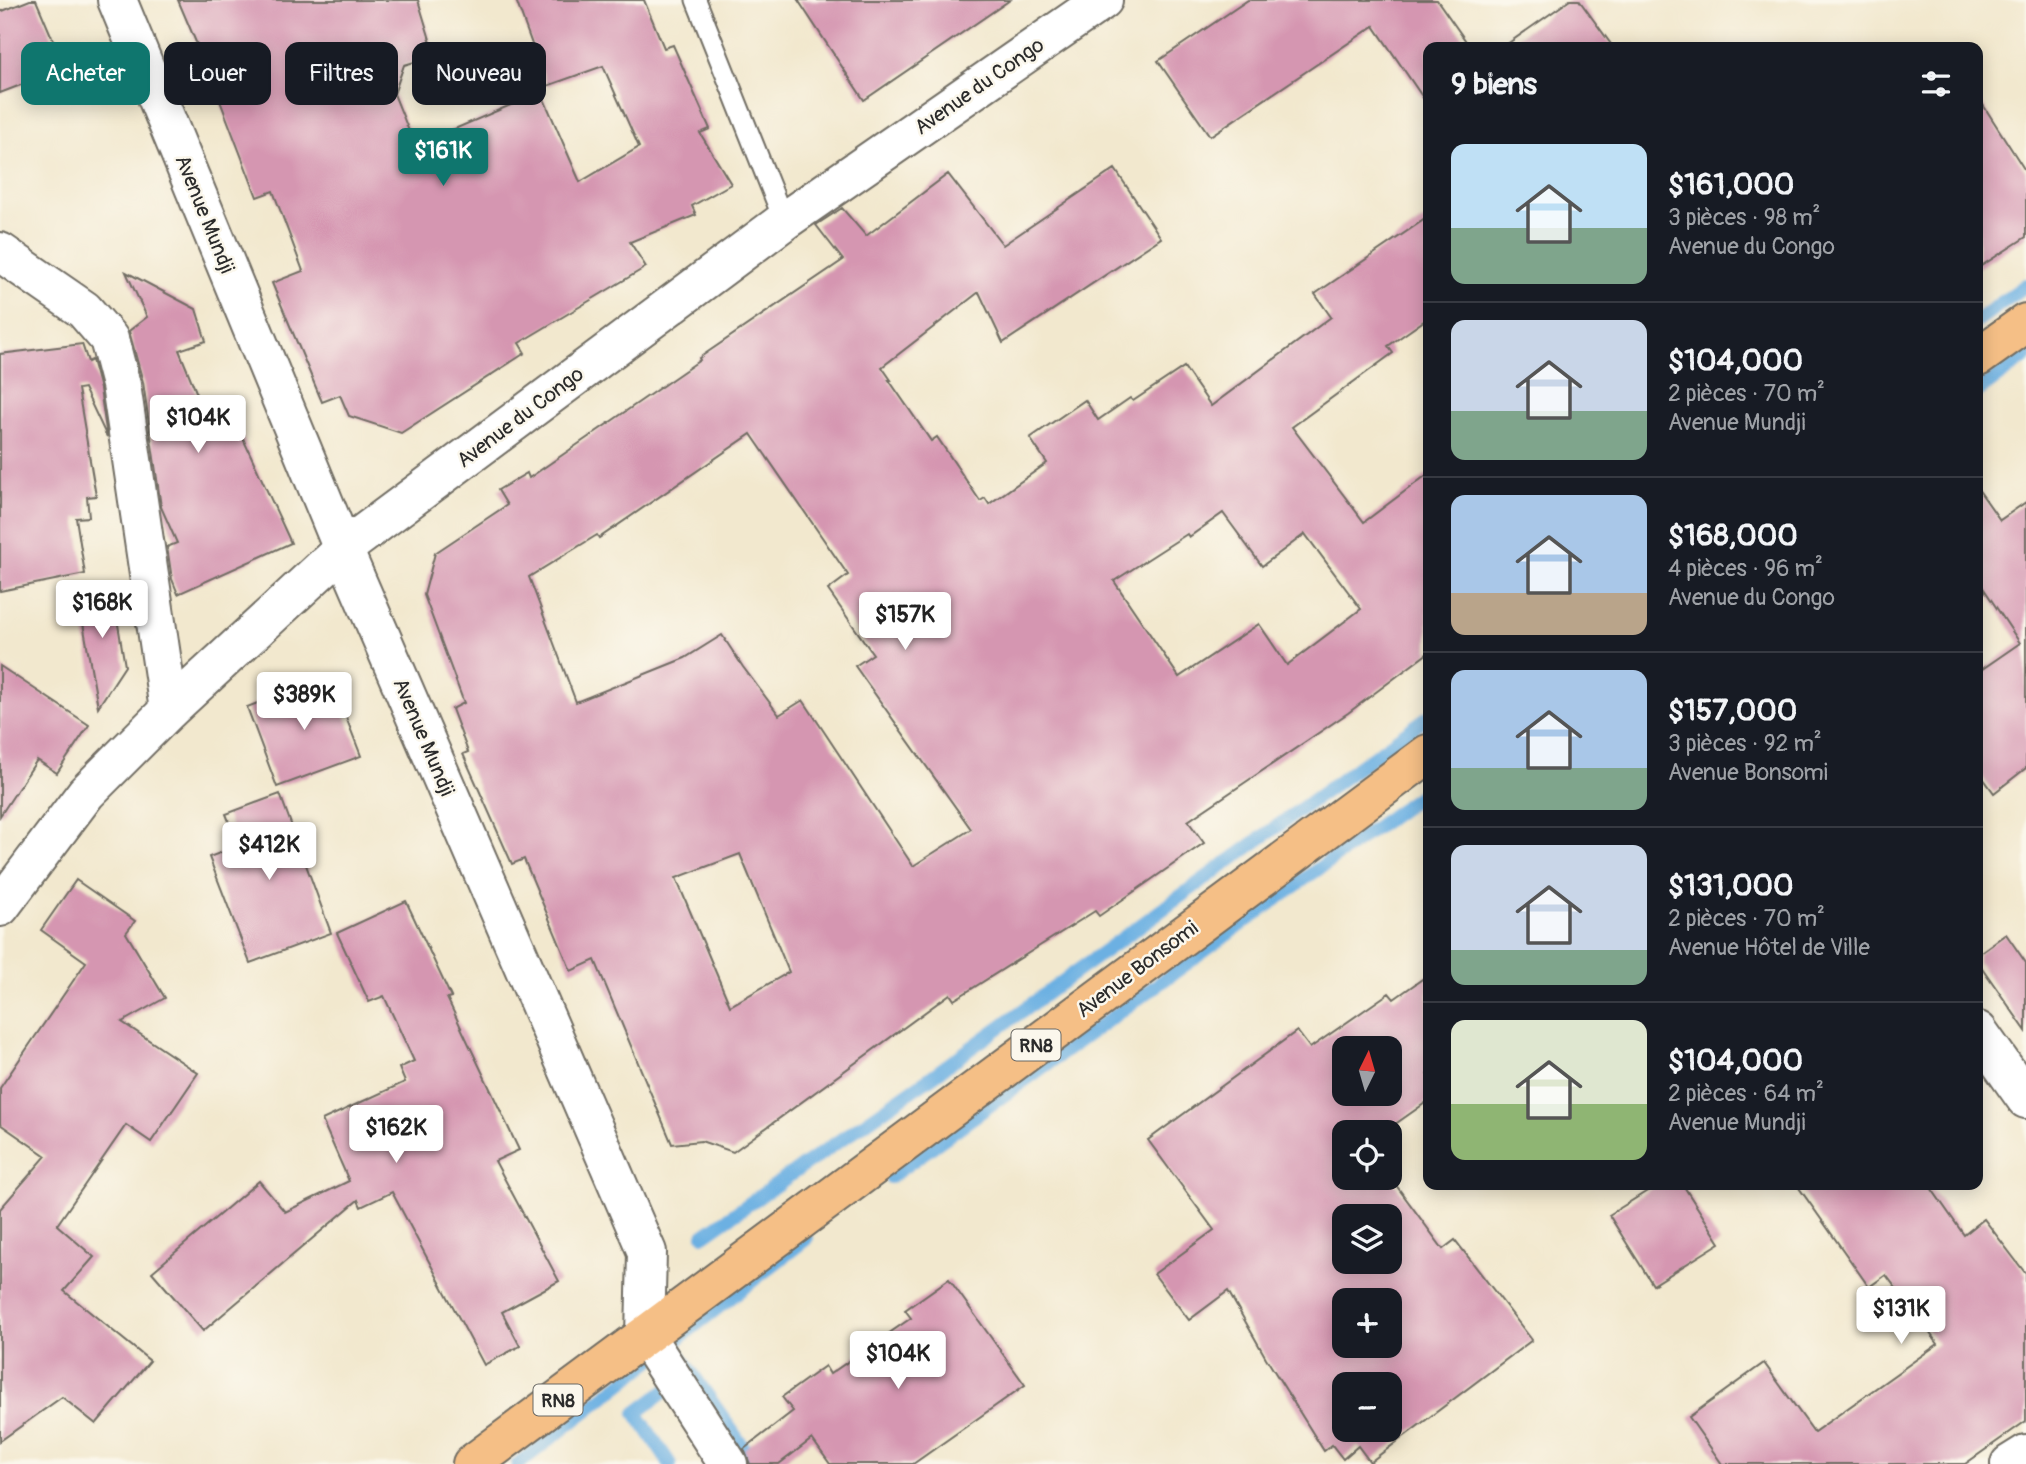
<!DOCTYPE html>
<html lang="fr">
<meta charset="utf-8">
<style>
body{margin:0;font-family:Pangolin,sans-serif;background:#20242c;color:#f1f3f6;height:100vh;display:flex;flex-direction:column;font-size:26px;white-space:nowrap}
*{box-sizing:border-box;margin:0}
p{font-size:23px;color:#9ea1a6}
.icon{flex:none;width:38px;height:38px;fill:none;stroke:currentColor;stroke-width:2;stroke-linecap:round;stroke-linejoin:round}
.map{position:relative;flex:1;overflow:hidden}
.panel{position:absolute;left:1423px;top:42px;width:560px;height:1148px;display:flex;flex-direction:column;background:#171b24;border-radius:14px;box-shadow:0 4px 18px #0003}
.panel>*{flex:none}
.guide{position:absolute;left:21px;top:42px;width:665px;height:63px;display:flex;gap:14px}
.needle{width:46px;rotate:5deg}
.controls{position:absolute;left:1332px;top:1036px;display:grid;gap:14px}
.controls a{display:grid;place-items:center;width:70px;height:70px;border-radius:14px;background:#171b24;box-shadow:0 4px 18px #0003;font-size:35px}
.price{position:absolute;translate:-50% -60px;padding:0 16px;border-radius:7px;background:#fff;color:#222;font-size:23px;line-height:46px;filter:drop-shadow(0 2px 4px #0008)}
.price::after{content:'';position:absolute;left:50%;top:42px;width:21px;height:16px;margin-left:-10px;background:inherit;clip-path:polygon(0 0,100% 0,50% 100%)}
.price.current{background:#0f766e;color:#fff}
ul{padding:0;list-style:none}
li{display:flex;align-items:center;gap:21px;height:175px;padding:0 28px}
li+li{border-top:2px solid #363941}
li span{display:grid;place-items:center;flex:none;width:196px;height:140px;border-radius:14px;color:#555}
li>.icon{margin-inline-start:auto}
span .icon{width:84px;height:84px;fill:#fffc;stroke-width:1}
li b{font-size:30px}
h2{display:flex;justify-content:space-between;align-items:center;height:84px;padding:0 28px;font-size:30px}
.tag{padding:0 24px;border-radius:14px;background:#171b24;box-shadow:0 4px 18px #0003;font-size:24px;line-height:63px}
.tag.current{background:#0f766e;color:#fff}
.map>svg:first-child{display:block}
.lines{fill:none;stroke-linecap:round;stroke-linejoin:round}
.stream{stroke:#6cb0e2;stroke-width:14}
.building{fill:#d596b1;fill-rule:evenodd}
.service-casing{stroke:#716d64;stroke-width:23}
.minor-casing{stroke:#716d64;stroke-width:42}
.tertiary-casing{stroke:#716d64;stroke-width:42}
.primary-casing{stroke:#716d64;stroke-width:42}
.service{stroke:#fff;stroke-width:19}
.minor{stroke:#fff;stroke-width:38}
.tertiary{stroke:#fff;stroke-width:38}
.primary{stroke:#f5bf86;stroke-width:38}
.labels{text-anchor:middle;stroke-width:5;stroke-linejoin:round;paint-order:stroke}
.shield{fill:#fbf7ec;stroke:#696865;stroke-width:2}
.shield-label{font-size:19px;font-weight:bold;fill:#2b2b2b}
.street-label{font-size:21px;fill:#2b2b2b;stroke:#fbf7ec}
</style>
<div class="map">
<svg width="2026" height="1464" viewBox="0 0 2026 1464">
<rect width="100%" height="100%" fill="#fbf7ec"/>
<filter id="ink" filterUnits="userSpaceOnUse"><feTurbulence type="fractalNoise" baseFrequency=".0143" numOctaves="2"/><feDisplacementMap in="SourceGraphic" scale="14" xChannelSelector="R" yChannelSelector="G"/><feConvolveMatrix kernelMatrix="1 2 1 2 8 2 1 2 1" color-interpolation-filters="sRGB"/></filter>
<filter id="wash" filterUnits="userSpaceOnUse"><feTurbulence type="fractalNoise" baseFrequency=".00686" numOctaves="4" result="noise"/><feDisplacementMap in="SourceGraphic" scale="28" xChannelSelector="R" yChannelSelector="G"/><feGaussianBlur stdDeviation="1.57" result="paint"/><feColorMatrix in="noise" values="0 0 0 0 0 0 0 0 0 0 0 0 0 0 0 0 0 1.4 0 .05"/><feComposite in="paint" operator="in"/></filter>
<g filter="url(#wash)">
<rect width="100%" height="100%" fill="#f2e8ce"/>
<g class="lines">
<g class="stream">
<path d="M 1978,320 L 2026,285"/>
<path d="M 1978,391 L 2026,356"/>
<path d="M 890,1177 L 1428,790"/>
<path d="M 704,1235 L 931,1077 L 1428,717"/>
<path d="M 676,1350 L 755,1464"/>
<path d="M 518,1464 L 806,1239"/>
<path d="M 670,1464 L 636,1413 L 676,1383"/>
</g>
</g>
<g id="blocks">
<g class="building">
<path d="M 30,0 L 36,0 L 65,68 L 0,93 L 0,12 Z"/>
<path d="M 178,0 L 418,0 L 435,56 L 404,65 L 394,94 L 415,146 L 541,92 L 580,182 L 639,147 L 603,66 L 547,86 L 516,0 L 644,0 L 664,48 L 673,45 L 710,129 L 700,133 L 731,184 L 692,206 L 696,215 L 630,242 L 646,267 L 519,343 L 525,353 L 401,433 L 349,416 L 340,395 L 322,402 L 272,283 L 303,271 L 273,191 L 257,197 L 202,54 L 201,54 Z"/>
<path d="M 798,0 L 1010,0 L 864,100 Z"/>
<path d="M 1248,0 L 1437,0 L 1470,47 L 1428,47 L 1428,105 L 1374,26 L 1210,136 L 1158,61 Z"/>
<path d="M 1570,0 L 1579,0 L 1613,47 L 1503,47 Z"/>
<path d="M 1978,97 L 2026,172 L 2026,237 L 1978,268 Z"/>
<path d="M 1115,169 L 1161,238 L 1003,343 L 979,292 L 882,367 L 891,380 L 889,380 L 931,441 L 937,437 L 980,501 L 985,498 L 989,504 L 1047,463 L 1030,438 L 1085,400 L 1098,420 L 1130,398 L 1133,401 L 1184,367 L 1211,406 L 1331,317 L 1315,294 L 1428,217 L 1428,318 L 1388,346 L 1393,353 L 1292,427 L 1364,522 L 1428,474 L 1428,653 L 1348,713 L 1188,821 L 1204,843 L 1099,916 L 1095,911 L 954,1000 L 950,994 L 733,1152 L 701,1141 L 672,1144 L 595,960 L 571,971 L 524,859 L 512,864 L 463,754 L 468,752 L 452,709 L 464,703 L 424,595 L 435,553 L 507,505 L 498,490 L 527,473 L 529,478 L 700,360 L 699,358 L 843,260 L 816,225 L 842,208 L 866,236 L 948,174 L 1003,245 ZM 751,434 L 848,575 L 828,590 L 873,654 L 855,666 L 971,829 L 913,866 L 803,700 L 779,715 L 743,667 L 722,635 L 685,658 L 576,702 L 529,577 L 597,535 L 599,538 ZM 1223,513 L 1262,566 L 1305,534 L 1361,609 L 1287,665 L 1259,624 L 1179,677 L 1114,581 L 1187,534 L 1189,537 ZM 740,854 L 789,972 L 730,1006 L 676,878 Z"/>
<path d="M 126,272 L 196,309 L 206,341 L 179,350 L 212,431 L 235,421 L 291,543 L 178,594 L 172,579 L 167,547 L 177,543 L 161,507 L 143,382 L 129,331 L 147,317 Z"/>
<path d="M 82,344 L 88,362 L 92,360 L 100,389 L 107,437 L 84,388 L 78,389 L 96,496 L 87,497 L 89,517 L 76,518 L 85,574 L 0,591 L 0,354 Z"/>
<path d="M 1978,489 L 2000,520 L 2026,502 L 2026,768 L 1994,793 L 1978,771 L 1978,672 L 2020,643 L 1978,580 Z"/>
<path d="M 112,589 L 125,666 L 98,707 L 78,595 Z"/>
<path d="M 0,666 L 89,725 L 57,773 L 37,760 L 0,816 Z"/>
<path d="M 330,676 L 361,756 L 277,787 L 247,707 Z"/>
<path d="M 280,794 L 331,933 L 250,963 L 209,857 L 239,846 L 226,814 Z"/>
<path d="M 76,880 L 135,921 L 126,933 L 165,998 L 122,1022 L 198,1073 L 151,1142 L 126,1125 L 57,1225 L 94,1257 L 64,1291 L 150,1361 L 96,1424 L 62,1397 L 0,1441 L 0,1209 L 46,1156 L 0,1124 L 0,1088 L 86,962 L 41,930 Z"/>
<path d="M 406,901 L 451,997 L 447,998 L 519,1150 L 495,1161 L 559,1281 L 502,1312 L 520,1346 L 484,1365 L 392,1192 L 361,1207 L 358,1200 L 203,1331 L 152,1272 L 259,1181 L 285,1212 L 349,1181 L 322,1120 L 405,1082 L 399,1068 L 414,1061 L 384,996 L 369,1002 L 337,933 Z"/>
<path d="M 2006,934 L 2026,963 L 2026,1031 L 1978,962 L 1978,954 Z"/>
<path d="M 1428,975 L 1428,1101 L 1384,1132 L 1344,1132 L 1344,1178 L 1390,1177 L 1443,1249 L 1455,1240 L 1532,1340 L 1370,1462 L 1358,1446 L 1343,1459 L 1332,1445 L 1324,1451 L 1266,1358 L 1228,1291 L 1189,1320 L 1154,1274 L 1214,1230 L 1148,1140 L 1297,1031 L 1310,1048 L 1389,993 L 1394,999 ZM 1344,1048 L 1390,1048 L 1390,1094 L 1344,1094 ZM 1344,1216 L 1390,1216 L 1390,1262 L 1344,1262 ZM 1344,1300 L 1390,1300 L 1390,1346 L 1344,1346 ZM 1344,1384 L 1390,1384 L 1390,1430 L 1344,1430 Z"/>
<path d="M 1657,1185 L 1683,1185 L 1720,1243 L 1653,1285 L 1609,1215 Z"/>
<path d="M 1797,1185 L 1929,1185 L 1964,1235 L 1984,1219 L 2026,1274 L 2026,1421 L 1965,1464 L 1722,1464 L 1689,1417 L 1764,1363 L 1814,1432 L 1938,1344 L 1886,1275 L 1869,1287 Z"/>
<path d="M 949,1279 L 1025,1385 L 913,1464 L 830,1464 L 812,1439 L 779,1464 L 750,1464 L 744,1449 L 793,1411 L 782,1397 L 825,1366 L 830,1374 L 911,1318 L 905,1310 Z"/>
</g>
</g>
</g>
<g filter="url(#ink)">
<use href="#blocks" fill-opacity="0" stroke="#716d64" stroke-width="2"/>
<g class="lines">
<defs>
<path id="service" d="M 696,0 L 784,221"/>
<g id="minor">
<path d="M 0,252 L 84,310 L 109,339 L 121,385 L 169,710"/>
<path d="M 1978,1031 L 2026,1099"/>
<path d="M 2010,1464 L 2026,1454"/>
</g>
<g id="tertiary">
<path d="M 117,0 L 343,549 L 647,1252 L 645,1336 L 728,1464"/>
<path d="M 0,907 L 86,793 L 169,710 L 343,549 L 784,221 L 1103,0"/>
</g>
<g id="primary">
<path d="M 1978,357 L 2026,323"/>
<path d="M 472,1464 L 1428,754"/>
</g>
</defs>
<use href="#service" class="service-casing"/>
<use href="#minor" class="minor-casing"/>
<use href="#tertiary" class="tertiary-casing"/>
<use href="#primary" class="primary-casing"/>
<use href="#service" class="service"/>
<use href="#minor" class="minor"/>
<use href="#tertiary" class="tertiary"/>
<use href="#primary" class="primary"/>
</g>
</g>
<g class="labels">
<g class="shield">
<rect x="1011.5" y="1029.5" width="49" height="31" rx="5"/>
<rect x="533.5" y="1384.5" width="49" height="31" rx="5"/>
</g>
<g class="shield-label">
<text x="1036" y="1052">RN8</text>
<text x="558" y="1407">RN8</text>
</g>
<g class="street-label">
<text transform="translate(979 86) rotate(-35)" y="7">Avenue du Congo</text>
<text transform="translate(205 214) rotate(68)" y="7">Avenue Mundji</text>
<text transform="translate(520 417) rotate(-37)" y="7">Avenue du Congo</text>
<text transform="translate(424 737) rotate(67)" y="7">Avenue Mundji</text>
<text transform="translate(1137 969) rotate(-37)" y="7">Avenue Bonsomi</text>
</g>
</g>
</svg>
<div class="controls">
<a><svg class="needle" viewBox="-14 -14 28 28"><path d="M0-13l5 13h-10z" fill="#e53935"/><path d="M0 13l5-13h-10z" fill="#9ea1a6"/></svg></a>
<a><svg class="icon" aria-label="locate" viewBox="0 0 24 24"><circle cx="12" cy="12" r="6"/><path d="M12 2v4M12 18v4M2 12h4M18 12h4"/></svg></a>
<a><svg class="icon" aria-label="layers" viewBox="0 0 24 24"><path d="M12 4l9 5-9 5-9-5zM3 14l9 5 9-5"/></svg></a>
<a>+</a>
<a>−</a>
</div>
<b class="price current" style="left:443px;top:188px">$161K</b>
<b class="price" style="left:198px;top:455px">$104K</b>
<b class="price" style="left:102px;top:640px">$168K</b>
<b class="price" style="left:905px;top:652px">$157K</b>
<b class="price" style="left:304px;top:732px">$389K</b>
<b class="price" style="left:269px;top:882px">$412K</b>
<b class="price" style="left:396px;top:1165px">$162K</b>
<b class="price" style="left:1901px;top:1346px">$131K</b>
<b class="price" style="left:898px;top:1391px">$104K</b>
<div class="guide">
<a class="tag current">Acheter</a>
<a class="tag">Louer</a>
<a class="tag">Filtres</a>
<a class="tag">Nouveau</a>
</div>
<section class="panel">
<h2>9 biens<svg class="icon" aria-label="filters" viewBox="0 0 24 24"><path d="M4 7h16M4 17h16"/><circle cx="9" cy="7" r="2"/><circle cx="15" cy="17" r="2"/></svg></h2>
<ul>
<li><span style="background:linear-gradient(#bfe0f5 60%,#7fa58c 0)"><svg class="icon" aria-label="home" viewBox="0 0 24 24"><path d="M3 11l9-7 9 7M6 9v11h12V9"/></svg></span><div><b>$161,000</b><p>3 pièces · 98 m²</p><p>Avenue du Congo</p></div></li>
<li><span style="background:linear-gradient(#c9d6e8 65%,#7fa58c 0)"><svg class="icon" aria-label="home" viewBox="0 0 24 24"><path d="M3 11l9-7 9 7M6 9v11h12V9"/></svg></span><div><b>$104,000</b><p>2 pièces · 70 m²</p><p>Avenue Mundji</p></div></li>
<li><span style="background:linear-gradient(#a9c7e8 70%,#b9a48a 0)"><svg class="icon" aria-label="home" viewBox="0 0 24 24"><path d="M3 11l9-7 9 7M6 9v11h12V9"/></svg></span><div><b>$168,000</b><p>4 pièces · 96 m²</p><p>Avenue du Congo</p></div></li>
<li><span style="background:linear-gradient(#a9c7e8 70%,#7fa58c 0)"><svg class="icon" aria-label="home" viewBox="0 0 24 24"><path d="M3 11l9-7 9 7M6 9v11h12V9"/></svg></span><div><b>$157,000</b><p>3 pièces · 92 m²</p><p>Avenue Bonsomi</p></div></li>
<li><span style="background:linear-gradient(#c9d6e8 75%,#7fa58c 0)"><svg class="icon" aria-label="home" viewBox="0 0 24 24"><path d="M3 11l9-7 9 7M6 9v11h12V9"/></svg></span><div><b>$131,000</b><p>2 pièces · 70 m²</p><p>Avenue Hôtel de Ville</p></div></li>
<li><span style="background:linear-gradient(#dfe7d0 60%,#8fb573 0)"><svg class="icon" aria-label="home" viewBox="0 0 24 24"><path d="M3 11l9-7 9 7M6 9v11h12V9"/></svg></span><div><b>$104,000</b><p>2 pièces · 64 m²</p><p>Avenue Mundji</p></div></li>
</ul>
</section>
</div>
